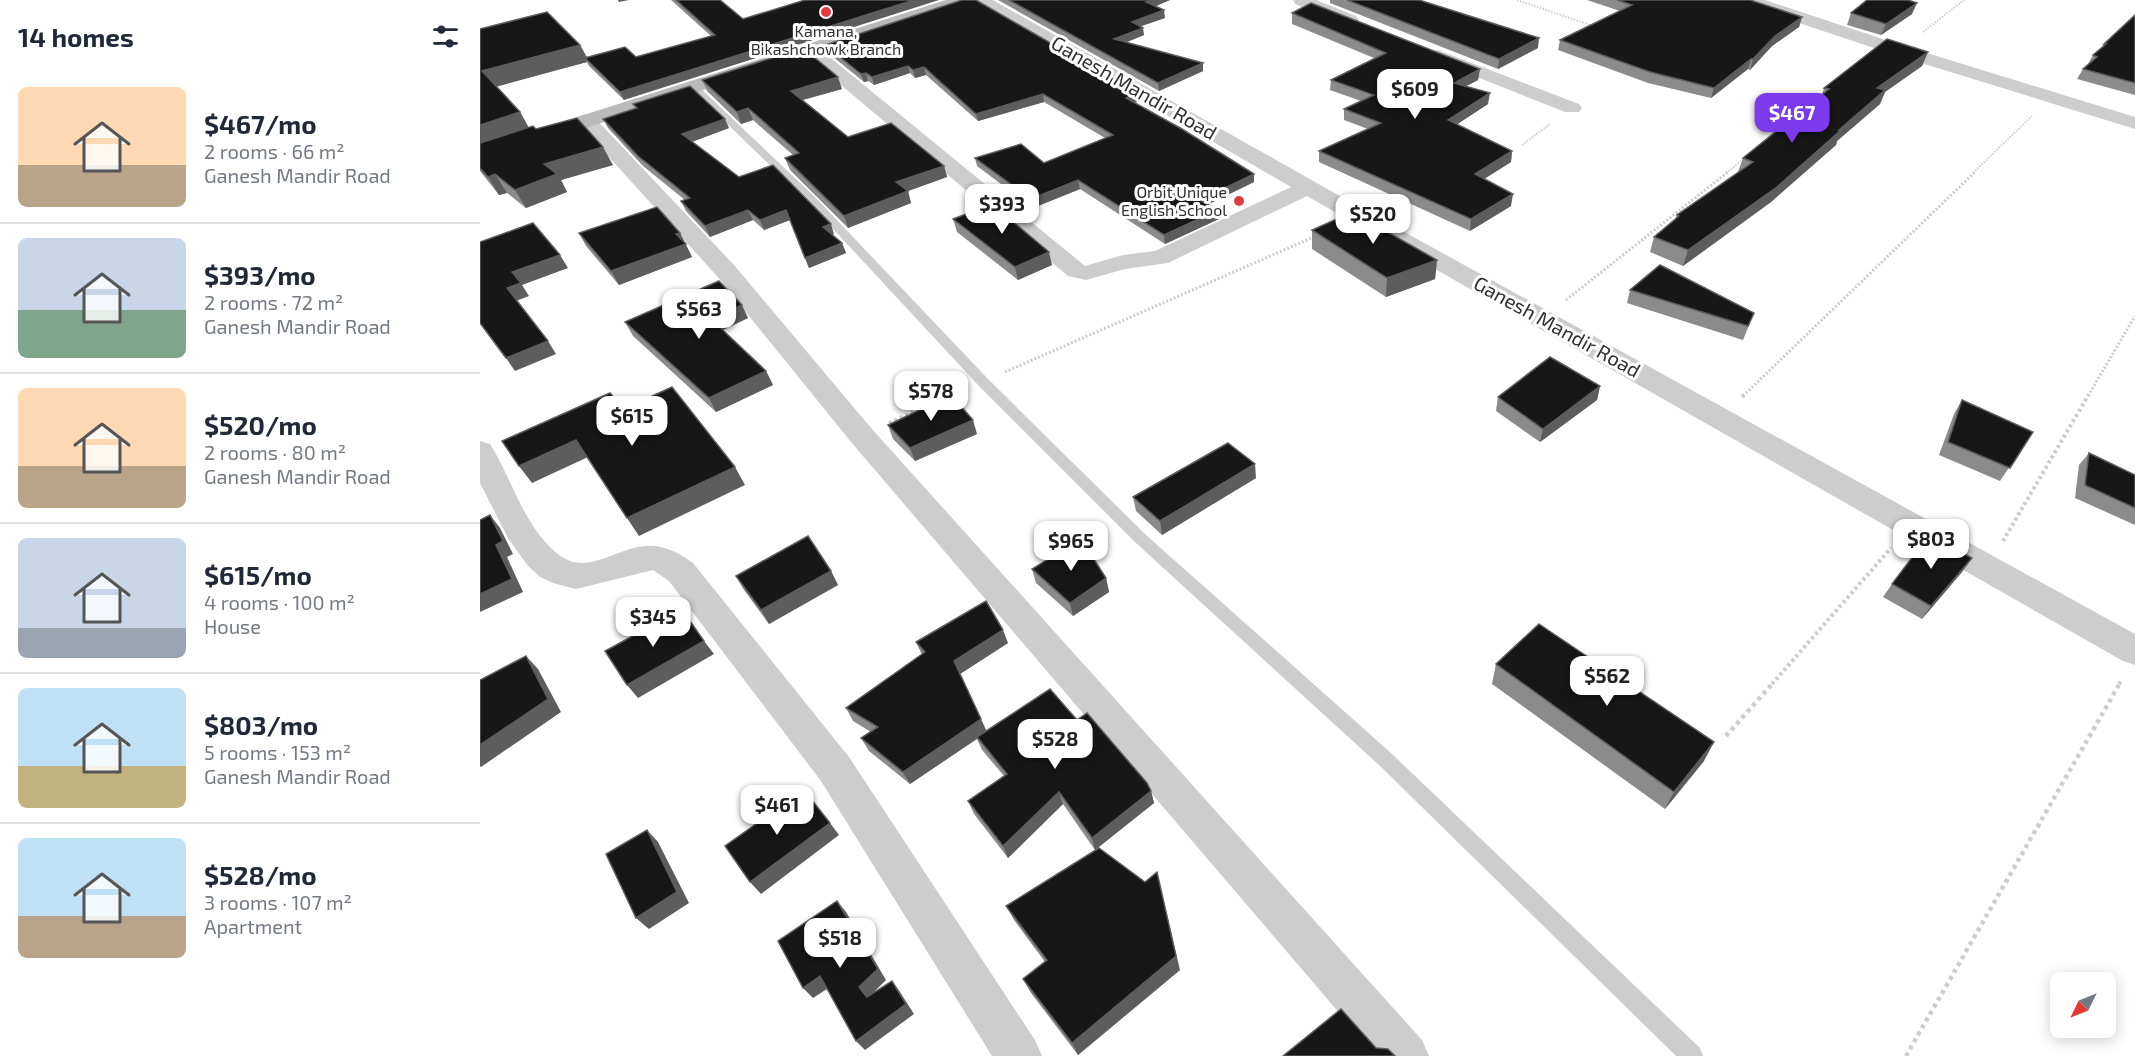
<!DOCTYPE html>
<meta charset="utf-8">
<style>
body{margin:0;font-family:"Exo 2",sans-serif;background:#f2f2f3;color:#1f2937;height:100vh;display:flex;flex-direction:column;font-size:22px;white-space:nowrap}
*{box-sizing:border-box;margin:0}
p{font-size:20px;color:#747a83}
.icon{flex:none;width:33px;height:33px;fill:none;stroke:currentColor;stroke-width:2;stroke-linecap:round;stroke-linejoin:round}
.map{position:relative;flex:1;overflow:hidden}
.side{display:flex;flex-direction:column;background:#fff;width:480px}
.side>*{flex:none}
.needle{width:39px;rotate:227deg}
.fabs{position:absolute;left:1570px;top:972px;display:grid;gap:12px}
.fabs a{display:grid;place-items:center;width:66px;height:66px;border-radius:9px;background:#fff;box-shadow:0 3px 15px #0003;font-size:30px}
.price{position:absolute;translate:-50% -51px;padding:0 14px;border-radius:12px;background:#fff;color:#222;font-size:20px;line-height:39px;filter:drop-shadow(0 2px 3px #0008)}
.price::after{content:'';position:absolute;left:50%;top:36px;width:18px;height:14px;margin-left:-9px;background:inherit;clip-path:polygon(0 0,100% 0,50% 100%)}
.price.selected{background:#7c3aed;color:#fff}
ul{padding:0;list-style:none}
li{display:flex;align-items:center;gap:18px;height:150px;padding:0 18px}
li+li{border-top:2px solid #e0e1e3}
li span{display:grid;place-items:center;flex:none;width:168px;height:120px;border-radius:9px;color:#555}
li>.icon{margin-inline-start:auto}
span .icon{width:72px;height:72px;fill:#fffc;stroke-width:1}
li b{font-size:26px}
h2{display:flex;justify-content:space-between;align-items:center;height:72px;padding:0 18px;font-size:26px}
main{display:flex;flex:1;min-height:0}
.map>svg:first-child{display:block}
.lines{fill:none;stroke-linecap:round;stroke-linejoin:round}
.path-far3{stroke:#cdcdcd;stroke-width:2;stroke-dasharray:1.5 1.5;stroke-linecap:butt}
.path-far2{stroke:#cdcdcd;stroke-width:3;stroke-dasharray:2 2;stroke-linecap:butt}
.path-far1{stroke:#cdcdcd;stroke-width:4;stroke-dasharray:3 3;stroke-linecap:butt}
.path{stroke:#cdcdcd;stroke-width:4.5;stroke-dasharray:4 4;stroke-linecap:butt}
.service{fill:#cdcdcd;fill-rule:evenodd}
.minor{fill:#cdcdcd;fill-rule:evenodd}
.secondary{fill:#bababa;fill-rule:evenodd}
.wall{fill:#8b8b8b}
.shaded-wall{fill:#5d5d5d}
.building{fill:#171717;stroke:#5d5d5d;stroke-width:1.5}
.poi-dot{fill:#df3b3e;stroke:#fff;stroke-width:2}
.labels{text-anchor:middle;stroke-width:6;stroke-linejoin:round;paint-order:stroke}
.far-poi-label{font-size:16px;fill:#303030;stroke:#fff}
.street-label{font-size:20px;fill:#303030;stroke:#fff}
</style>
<main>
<section class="side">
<h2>14 homes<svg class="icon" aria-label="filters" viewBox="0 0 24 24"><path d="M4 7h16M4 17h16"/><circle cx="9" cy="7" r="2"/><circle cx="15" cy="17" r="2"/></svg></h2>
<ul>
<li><span style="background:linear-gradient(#ffd9b3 65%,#b9a48a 0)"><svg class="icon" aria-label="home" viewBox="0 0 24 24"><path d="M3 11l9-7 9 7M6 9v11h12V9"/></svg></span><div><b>$467/mo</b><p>2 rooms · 66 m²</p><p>Ganesh Mandir Road</p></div></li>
<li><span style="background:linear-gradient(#c9d6e8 60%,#7fa58c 0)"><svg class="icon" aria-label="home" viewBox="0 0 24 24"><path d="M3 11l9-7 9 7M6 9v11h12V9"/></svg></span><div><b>$393/mo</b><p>2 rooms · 72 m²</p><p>Ganesh Mandir Road</p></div></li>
<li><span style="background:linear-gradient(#ffd9b3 65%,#b9a48a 0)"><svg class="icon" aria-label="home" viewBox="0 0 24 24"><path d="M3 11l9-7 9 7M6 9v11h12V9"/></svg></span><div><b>$520/mo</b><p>2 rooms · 80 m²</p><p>Ganesh Mandir Road</p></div></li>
<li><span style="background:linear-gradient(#c9d6e8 75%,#9aa5b1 0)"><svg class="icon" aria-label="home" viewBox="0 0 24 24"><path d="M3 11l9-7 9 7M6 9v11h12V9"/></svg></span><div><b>$615/mo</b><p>4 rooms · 100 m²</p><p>House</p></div></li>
<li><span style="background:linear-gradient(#bfe0f5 65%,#c2b280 0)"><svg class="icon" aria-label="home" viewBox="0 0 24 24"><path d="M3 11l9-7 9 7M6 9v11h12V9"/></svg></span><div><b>$803/mo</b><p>5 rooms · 153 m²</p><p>Ganesh Mandir Road</p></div></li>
<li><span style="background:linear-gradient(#bfe0f5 65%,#b9a48a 0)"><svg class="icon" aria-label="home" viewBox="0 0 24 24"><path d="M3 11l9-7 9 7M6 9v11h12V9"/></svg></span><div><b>$528/mo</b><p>3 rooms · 107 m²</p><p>Apartment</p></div></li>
</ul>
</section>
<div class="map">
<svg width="1655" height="1056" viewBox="0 0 1655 1056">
<rect width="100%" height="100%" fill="#fff"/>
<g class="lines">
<g class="path-far3">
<path d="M 1037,0 L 1113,26"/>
<path d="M 1443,32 L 1484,0"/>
<path d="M 1308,122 L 1344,92"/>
<path d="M 1042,145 L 1070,124"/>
<path d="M 1246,173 L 1266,157"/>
<path d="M 1493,173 L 1552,116"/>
</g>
<g class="path-far2">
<path d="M 1086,300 L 1248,172"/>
<path d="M 525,372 L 836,236"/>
<path d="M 470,396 L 479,392"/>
<path d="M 1263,396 L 1495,172"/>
<path d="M 1608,396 L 1655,316"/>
</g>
<g class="path-far1">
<path d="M 1262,397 L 1265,394"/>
<path d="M 409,423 L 473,394"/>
<path d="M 1523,541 L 1609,394"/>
<path d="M 1292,684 L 1411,548"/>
<path d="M 1639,684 L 1642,679"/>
</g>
<g class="path">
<path d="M 1246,736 L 1293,683"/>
<path d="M 1426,1056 L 1640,683"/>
</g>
<path class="service" d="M 210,84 L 216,84 L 336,198 L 508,379 L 666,535 L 911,753 L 1220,1048 L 1223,1056 L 1196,1056 L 899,765 L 656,543 L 498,385 L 328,202 L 210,88 Z"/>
<g class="minor">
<path d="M 493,0 L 513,0 L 888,212 L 1655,634 L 1655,665 L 1643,661 L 827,196 L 688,263 L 645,269 L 606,280 L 588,276 L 323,53 L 320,49 L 323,45 L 335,45 L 605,266 L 643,255 L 675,251 L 811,187 L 495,4 Z"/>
<path d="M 813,0 L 836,0 L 876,16 L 879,20 L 876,24 L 864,24 L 815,4 Z"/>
<path d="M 1260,0 L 1285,0 L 1424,46 L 1655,117 L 1655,129 L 1412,54 L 1262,4 Z"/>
<path d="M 958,50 L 1099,104 L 1102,108 L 1099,112 L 1085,112 L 952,59 L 949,55 L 952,51 Z"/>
<path d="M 106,114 L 113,116 L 254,265 L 391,428 L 942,1040 L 949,1056 L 896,1056 L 371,442 L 236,275 L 99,124 L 96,120 L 99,116 Z"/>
<path d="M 0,441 L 10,444 C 32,479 42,521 73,550 C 107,583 137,542 176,546 C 190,548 202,555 213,563 L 369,757 L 555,1040 L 562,1056 L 512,1056 L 341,781 L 189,581 L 173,570 L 96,589 L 73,583 L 60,577 L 48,566 L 28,538 L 0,483 Z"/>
</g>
<path class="secondary" d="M 466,0 L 493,0 L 490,4 L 0,162 L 0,148 Z"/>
</g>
<g class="wall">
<path d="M 191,0 L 240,0 L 263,19 L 144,100 L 109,66 L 107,62 L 16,86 L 40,112 L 49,128 L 56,129 L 133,165 L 81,180 L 87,192 L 46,208 L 27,193 L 19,195 L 0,171 L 0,29 L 100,45 L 107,58 L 156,57 L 231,36 Z"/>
<path d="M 518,0 L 690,0 L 675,6 L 685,18 L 661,26 L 664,35 L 646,42 L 723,71 L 679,91 Z"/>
<path d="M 850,0 L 939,0 L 1058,48 L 1018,69 L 850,3 Z"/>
<path d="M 1107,0 L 1270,0 L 1322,17 L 1319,27 L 1292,46 L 1270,70 L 1268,69 L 1231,98 L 1168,83 L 1078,50 L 1080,40 L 1140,11 Z"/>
<path d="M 812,13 L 1000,69 L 998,80 L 986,86 L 1008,104 L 977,124 L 1032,151 L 1031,162 L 1004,179 L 1031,206 L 990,231 L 839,162 L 839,151 L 888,129 L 864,120 L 864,109 L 881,101 L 850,90 L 851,80 L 894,58 L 812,24 Z"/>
<path d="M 1371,13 L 1432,14 L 1401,35 L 1367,25 Z"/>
<path d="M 1655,15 L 1655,95 L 1597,79 L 1603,69 L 1608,64 L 1613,55 L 1622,48 L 1624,44 Z"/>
<path d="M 345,45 L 657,93 L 658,101 L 655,103 L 774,174 L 774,182 L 728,204 L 739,219 L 685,244 L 600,189 L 553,208 L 497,166 L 495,158 L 564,163 L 625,138 L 564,102 L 498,121 L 446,75 L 435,78 L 430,73 L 394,85 L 388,81 L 384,82 L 347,52 Z"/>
<path d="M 1448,52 L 1442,66 L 1405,92 L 1400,104 L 1357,141 L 1356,145 L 1291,202 L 1203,266 L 1170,252 L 1174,237 L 1195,219 L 1197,215 L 1258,172 L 1263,158 L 1342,95 L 1344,88 Z"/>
<path d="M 222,80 L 362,89 L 323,100 L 368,137 L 464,166 L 467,177 L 428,191 L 431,203 L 368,228 L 310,170 L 305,158 L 313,155 L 273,120 L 261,124 L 227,91 Z"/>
<path d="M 153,104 L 249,128 L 212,142 L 259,177 L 354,234 L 352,235 L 362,243 L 366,253 L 329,268 L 310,220 L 284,230 L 273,220 L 230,237 L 206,211 L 201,201 L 205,200 L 163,166 L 128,128 L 123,119 L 156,108 Z"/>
<path d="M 473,219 L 572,265 L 538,280 L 477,232 Z"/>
<path d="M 832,230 L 957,260 L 955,279 L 906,297 L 832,249 Z"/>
<path d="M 99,233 L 200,233 L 212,257 L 139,285 L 106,246 Z"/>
<path d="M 1150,290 L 1274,313 L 1263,340 L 1147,303 Z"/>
<path d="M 268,318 L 243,330 L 286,371 L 293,385 L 236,412 L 153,336 L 145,322 Z"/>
<path d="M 1120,386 L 1117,400 L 1060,442 L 1016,411 L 1018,397 Z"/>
<path d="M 1482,400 L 1553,432 L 1520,481 L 1459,455 L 1474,414 Z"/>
<path d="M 408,425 L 497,434 L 435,461 L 413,439 Z"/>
<path d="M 1609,453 L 1655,475 L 1655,525 L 1595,498 L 1599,465 Z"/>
<path d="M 776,478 L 682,535 L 656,511 L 653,497 Z"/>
<path d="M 1492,558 L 1482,572 L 1442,619 L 1403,597 L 1412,584 Z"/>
<path d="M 552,569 L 626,578 L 629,592 L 593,616 L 556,583 Z"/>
<path d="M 351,571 L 358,585 L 289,624 L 264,590 L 256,576 Z"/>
<path d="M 436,642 L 528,643 L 480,674 L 506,731 L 597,720 L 671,791 L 674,803 L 615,850 L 583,804 L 528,858 L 494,814 L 488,801 L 524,776 L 502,750 L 497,739 L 430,784 L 389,751 L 381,738 L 391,732 L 373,721 L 366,708 L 442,655 Z"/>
<path d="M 1016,664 L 1224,761 L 1185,809 L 1012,684 Z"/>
<path d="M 526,906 L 700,970 L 598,1055 L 551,993 L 543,979 L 565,962 L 534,920 Z"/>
</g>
<g class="shaded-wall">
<path d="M 138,0 L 149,0 L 139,2 Z"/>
<path d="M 434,0 L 459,0 L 144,100 L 140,92 Z"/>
<path d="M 672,0 L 690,0 L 667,10 L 666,2 Z"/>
<path d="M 1437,3 L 1432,14 L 1401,35 L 1406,24 Z"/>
<path d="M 684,10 L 685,18 L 653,29 L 652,22 Z"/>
<path d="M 1322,17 L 1319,27 L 1292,46 L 1270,70 L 1273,59 L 1295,36 Z"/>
<path d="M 663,28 L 664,35 L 635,47 L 634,39 Z"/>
<path d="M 1059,38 L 1058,48 L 1018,69 L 1019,59 Z"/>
<path d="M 100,45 L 109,61 L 105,58 L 107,62 L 12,88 L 2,71 Z"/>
<path d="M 1448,52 L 1442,66 L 1405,92 L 1400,104 L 1357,141 L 1356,145 L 1291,202 L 1203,266 L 1208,250 L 1359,130 L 1397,88 Z"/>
<path d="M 1271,59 L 1268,69 L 1231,98 L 1234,88 Z"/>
<path d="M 723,63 L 723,71 L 679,91 L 678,83 Z"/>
<path d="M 428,66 L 430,73 L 394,85 L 392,77 Z"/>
<path d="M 444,67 L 446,75 L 435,78 L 433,70 Z"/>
<path d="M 1000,69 L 998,80 L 973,93 L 974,83 Z"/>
<path d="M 386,73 L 388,81 L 384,82 L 381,74 Z"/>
<path d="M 358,77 L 362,89 L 315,102 L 311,91 Z"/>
<path d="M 657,93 L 658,101 L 647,106 L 646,98 Z"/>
<path d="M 1010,93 L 1008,104 L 967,131 L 968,120 Z"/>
<path d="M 563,94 L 564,102 L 498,121 L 496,114 Z"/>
<path d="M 268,108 L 273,120 L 261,124 L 257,112 Z"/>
<path d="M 40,112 L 50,130 L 0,146 L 0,125 Z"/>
<path d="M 245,119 L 249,128 L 206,144 L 202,134 Z"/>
<path d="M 123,147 L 133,165 L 81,180 L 87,192 L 46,208 L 35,190 L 64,164 Z"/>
<path d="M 1032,151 L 1031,162 L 993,186 L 995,174 Z"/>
<path d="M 464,166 L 467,177 L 428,191 L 431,203 L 368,228 L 364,216 L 416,182 Z"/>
<path d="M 15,174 L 27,193 L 19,195 L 8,177 Z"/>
<path d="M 774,174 L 774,182 L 721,208 L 720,200 Z"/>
<path d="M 598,180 L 600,189 L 553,208 L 551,199 Z"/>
<path d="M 1033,194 L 1031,206 L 990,231 L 991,219 Z"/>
<path d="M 268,210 L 273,220 L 230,237 L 225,226 Z"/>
<path d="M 306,210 L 310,220 L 284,230 L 280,220 Z"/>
<path d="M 738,210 L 739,219 L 685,244 L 684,235 Z"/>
<path d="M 351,224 L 354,234 L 347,237 L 343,227 Z"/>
<path d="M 200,233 L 212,257 L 139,285 L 131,271 Z"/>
<path d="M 362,243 L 366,253 L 329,268 L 325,258 Z"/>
<path d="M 569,252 L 572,265 L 538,280 L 535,267 Z"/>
<path d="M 80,255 L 88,268 L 42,285 L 49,296 L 36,301 L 27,288 L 32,272 Z"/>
<path d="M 957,260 L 955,279 L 906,297 L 907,278 Z"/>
<path d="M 262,305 L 268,318 L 238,332 L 231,319 Z"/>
<path d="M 68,341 L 76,354 L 35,371 L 26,358 Z"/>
<path d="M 286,371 L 293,385 L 236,412 L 229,398 Z"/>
<path d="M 1120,386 L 1117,400 L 1060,442 L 1063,429 Z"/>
<path d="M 493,420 L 497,434 L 435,461 L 430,448 Z"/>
<path d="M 96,440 L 108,457 L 52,483 L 39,466 Z"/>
<path d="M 775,464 L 776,478 L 682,535 L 680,521 Z"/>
<path d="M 255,467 L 265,485 L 159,536 L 147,518 Z"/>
<path d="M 10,515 L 20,528 L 33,554 L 27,557 L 43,592 L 0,612 L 0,594 L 16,545 Z"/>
<path d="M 1492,558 L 1482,572 L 1442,619 L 1451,606 Z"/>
<path d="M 351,571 L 358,585 L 289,624 L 281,610 Z"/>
<path d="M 626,578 L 629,592 L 593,616 L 590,603 Z"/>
<path d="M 523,630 L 528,643 L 480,674 L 474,661 Z"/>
<path d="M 224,641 L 234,654 L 158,698 L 147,685 Z"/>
<path d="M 46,656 L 58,669 L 81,712 L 1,767 L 0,766 L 0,745 Z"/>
<path d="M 501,719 L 507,732 L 430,784 L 423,772 Z"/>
<path d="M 1234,742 L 1224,761 L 1185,809 L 1194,792 Z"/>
<path d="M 671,791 L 674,803 L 615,850 L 612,838 Z"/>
<path d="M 579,792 L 583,804 L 528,858 L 523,846 Z"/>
<path d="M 350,823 L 359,835 L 281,894 L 270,882 Z"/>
<path d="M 167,830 L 178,842 L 209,903 L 169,929 L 156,918 Z"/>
<path d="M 677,872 L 700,970 L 598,1055 L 592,1043 Z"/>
<path d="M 357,901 L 366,912 L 406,980 L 388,998 L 379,987 Z"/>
<path d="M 340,976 L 350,987 L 333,998 L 323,988 Z"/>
<path d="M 412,981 L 420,992 L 434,1014 L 385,1050 L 376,1041 Z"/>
</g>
<g class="building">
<path d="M 196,0 L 240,0 L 263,19 L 325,0 L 434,0 L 140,92 L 105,58 L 145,47 L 156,57 L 235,35 Z"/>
<path d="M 482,0 L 496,0 L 657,93 L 646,98 L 702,129 L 774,174 L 720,200 L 738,210 L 684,235 L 598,180 L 551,199 L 495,158 L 541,144 L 564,163 L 633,135 L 563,94 L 496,114 L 444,67 L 433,70 L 428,66 L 392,77 L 386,73 L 381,74 L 345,45 Z"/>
<path d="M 529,0 L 672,0 L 666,2 L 684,10 L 652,22 L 663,28 L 634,39 L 723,63 L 678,83 Z"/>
<path d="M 867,0 L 939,0 L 1059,38 L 1019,59 Z"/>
<path d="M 1137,0 L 1270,0 L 1322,17 L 1295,36 L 1273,59 L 1271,59 L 1234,88 L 1170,72 L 1080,40 L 1152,5 Z"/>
<path d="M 1387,0 L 1428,0 L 1437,3 L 1406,24 L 1371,13 Z"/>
<path d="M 831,3 L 1000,69 L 974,83 L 1010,93 L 968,120 L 1032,151 L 995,174 L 1033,194 L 991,219 L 839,151 L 901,123 L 864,109 L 894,95 L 851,80 L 906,53 L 812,13 Z"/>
<path d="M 67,12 L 100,45 L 2,71 L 40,112 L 0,125 L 0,29 Z"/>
<path d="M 1655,15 L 1655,83 L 1603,69 L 1617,57 L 1613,55 L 1626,44 L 1624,44 Z"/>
<path d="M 1407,39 L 1448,52 L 1397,88 L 1405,90 L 1359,130 L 1361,130 L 1297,187 L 1208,250 L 1174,237 L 1199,216 L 1197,215 L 1273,162 L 1263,158 L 1349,89 L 1344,88 Z"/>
<path d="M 323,48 L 358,77 L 311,91 L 368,137 L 411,123 L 464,166 L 416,182 L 428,191 L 364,216 L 305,158 L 319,153 L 268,108 L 257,112 L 222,80 Z"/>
<path d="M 210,86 L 245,119 L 202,134 L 259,177 L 293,165 L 351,224 L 343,227 L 362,243 L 325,258 L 306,210 L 280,220 L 268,210 L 225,226 L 201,201 L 210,198 L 158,156 L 123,119 L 157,108 L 153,104 Z"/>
<path d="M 97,118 L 123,147 L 64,164 L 77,174 L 35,190 L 15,174 L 8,177 L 0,168 L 0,143 L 53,126 L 56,129 Z"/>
<path d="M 512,204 L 569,252 L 535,267 L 473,219 Z"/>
<path d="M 177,207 L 200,233 L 196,234 L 206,244 L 131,271 L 99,233 Z"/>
<path d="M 872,212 L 957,260 L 907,278 L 832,230 Z"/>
<path d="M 53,223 L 80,255 L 32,272 L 41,283 L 27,288 L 68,341 L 26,358 L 0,323 L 0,242 Z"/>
<path d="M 1180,265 L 1274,313 L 1268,326 L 1150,290 Z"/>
<path d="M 239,281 L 262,305 L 231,319 L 286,371 L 229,398 L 145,322 Z"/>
<path d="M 1070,357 L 1120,386 L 1063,429 L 1018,397 Z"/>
<path d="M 192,387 L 255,467 L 147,518 L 96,440 L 39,466 L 22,441 L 130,393 L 144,409 Z"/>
<path d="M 471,395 L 493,420 L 430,448 L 408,425 Z"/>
<path d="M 1482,400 L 1553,432 L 1530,468 L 1468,442 Z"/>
<path d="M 748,443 L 775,464 L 680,521 L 653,497 Z"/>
<path d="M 1609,453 L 1655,475 L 1655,508 L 1605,485 Z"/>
<path d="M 10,515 L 23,541 L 16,545 L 32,579 L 0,594 L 0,520 Z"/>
<path d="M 1449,535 L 1492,558 L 1451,606 L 1412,584 Z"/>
<path d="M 328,536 L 351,571 L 281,610 L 256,576 Z"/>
<path d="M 601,539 L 626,578 L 590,603 L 552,569 Z"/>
<path d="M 506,601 L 523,630 L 474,661 L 501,719 L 423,772 L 381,738 L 398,727 L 366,708 L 445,652 L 436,642 Z"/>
<path d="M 205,614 L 224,641 L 147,685 L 125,651 L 173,625 L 177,630 Z"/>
<path d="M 1059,624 L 1234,742 L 1194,792 L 1016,664 Z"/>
<path d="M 46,656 L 68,699 L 0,745 L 0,680 Z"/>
<path d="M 570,689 L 597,720 L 607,713 L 667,783 L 671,791 L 612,838 L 579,792 L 523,846 L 488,801 L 527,774 L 497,737 Z"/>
<path d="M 324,790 L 350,823 L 270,882 L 245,846 Z"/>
<path d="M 167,830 L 197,892 L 156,918 L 126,854 Z"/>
<path d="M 619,848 L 665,882 L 677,872 L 696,956 L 592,1043 L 543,979 L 567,960 L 526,906 Z"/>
<path d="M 357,901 L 398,969 L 379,987 L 387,997 L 412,981 L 426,1004 L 376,1041 L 340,976 L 323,988 L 298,941 Z"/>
<path d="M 861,1009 L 896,1048 L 908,1049 L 915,1056 L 803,1056 Z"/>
</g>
<g class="poi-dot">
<circle cx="346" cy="12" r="6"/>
<circle cx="759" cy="201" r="6"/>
</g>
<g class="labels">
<g class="far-poi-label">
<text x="346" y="37">Kamana,<tspan x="346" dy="18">Bikashchowk Branch</tspan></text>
<text x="747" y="198" text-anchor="end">Orbit Unique<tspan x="747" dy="18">English School</tspan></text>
</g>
<g class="street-label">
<text transform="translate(654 88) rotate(30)" y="7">Ganesh Mandir Road</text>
<text transform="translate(1077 327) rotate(29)" y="7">Ganesh Mandir Road</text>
</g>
</g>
</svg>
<div class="fabs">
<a><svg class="needle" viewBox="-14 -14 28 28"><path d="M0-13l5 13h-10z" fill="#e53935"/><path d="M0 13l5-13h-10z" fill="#747a83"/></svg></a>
</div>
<b class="price" style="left:935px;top:120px">$609</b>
<b class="price selected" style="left:1312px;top:144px">$467</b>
<b class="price" style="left:522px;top:235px">$393</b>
<b class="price" style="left:893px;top:245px">$520</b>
<b class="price" style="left:219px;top:340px">$563</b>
<b class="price" style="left:451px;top:422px">$578</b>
<b class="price" style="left:152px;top:447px">$615</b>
<b class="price" style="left:1451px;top:570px">$803</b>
<b class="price" style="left:591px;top:572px">$965</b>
<b class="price" style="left:173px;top:648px">$345</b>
<b class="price" style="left:1127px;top:707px">$562</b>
<b class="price" style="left:575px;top:770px">$528</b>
<b class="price" style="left:297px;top:836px">$461</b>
<b class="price" style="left:360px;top:969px">$518</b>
</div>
</main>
